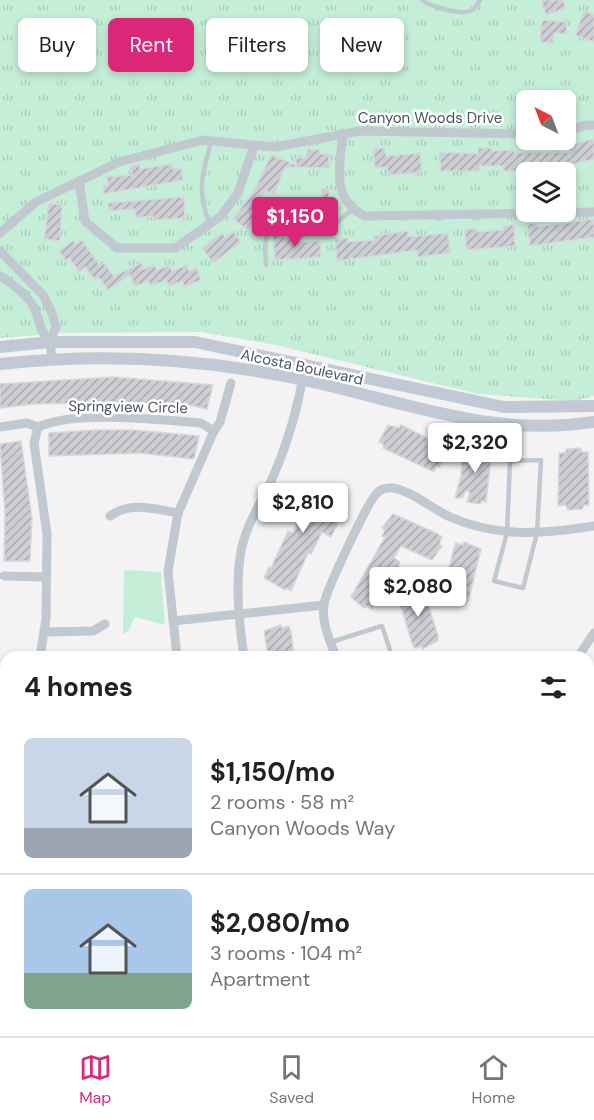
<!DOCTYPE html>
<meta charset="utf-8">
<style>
body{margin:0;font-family:"DM Sans",sans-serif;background:#f2f2f2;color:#222;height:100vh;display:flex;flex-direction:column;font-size:22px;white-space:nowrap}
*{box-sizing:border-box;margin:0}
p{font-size:20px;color:#767676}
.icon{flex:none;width:33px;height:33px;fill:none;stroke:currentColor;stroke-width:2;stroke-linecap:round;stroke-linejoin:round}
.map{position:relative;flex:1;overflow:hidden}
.details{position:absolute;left:0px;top:651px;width:594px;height:386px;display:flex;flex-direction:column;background:#fff;border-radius:18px 18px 0 0;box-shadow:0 3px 9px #0003}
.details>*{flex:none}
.top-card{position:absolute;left:18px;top:18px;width:558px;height:54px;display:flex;gap:12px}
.needle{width:39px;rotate:318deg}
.controls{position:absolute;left:516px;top:90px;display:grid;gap:12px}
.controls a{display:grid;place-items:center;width:60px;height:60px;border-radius:9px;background:#fff;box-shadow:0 3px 9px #0003;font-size:30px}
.price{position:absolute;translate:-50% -51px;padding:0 14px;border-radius:6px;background:#fff;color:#222;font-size:20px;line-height:39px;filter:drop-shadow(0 2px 3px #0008)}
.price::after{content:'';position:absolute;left:50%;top:36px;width:18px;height:14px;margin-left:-9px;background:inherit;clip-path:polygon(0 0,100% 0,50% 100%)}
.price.on{background:#db2777;color:#fff}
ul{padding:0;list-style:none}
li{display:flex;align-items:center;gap:18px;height:150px;padding:0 24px}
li+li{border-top:2px solid #e0e0e0}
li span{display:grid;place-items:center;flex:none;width:168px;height:120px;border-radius:9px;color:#555}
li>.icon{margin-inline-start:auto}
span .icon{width:72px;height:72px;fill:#fffc;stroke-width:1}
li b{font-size:26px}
h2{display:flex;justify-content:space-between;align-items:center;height:72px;padding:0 24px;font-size:26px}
.pill{padding:0 21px;border-radius:9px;background:#fff;box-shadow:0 3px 9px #0003;font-size:21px;line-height:54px}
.pill.on{background:#db2777;color:#fff}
.tabs{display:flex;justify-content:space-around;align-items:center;height:84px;border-top:2px solid #e0e0e0;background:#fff;font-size:16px;color:#767676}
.tabs a{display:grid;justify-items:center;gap:3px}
.tabs .on{color:#db2777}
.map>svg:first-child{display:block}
.grass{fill:url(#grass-tufts);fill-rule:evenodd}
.green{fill:#c4eed7}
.building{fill:url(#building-hatch);stroke:#d6d8dd;stroke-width:1.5}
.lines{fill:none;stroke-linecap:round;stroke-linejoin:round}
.lane{stroke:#c1c8d0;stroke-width:4.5}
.street{stroke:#c1c8d0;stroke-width:9}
.secondary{stroke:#c1c9d4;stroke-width:12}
.labels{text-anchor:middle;stroke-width:5;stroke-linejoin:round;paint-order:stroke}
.street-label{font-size:15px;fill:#4a545f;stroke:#fff}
</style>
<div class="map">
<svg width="594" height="1036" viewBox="0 0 594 1036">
<defs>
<pattern id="grass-tufts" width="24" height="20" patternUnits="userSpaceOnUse" patternTransform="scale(1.5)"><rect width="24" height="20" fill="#c4eed7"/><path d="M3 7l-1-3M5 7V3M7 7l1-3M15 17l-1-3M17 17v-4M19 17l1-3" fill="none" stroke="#aacebb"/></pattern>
<pattern id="building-hatch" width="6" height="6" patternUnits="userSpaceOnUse" patternTransform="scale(1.5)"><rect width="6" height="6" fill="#ccced4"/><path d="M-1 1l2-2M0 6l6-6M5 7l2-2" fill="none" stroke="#a8aaaf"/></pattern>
</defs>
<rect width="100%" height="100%" fill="#f4f2f2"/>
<path class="grass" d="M 0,0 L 594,0 L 594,396 L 574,401 L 478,394 L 276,345 L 201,332 L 65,333 L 0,338 ZM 526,100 L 566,100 L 566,140 L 526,140 ZM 526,172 L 566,172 L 566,212 L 526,212 Z"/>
<path class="green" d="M 124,570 L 161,572 L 165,625 L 135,617 L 128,631 L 123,634 Z"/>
<g class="building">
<path d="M 541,0 L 563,0 L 566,8 L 546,15 Z"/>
<path d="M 584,11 L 594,15 L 594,42 L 575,35 Z"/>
<path d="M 542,20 L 567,22 L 566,34 L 554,33 L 553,43 L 540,42 Z"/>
<path d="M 594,139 L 594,159 L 560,167 L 560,170 L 504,171 L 503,166 L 479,166 L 479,171 L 440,171 L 440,152 L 478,154 L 478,148 L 491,148 L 491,151 L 514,150 L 514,153 L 570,152 L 568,145 Z"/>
<path d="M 385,148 L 386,156 L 420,153 L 422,172 L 388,175 L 387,167 L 375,168 L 373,149 Z"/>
<path d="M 308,149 L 320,150 L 320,154 L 329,154 L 329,168 L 285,167 L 274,195 L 266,191 L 256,204 L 263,209 L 248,230 L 233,219 L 255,189 L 271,155 L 296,165 L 296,158 L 305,158 Z"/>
<path d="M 139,164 L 140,169 L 172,164 L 173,169 L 181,168 L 183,180 L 104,194 L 103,186 L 108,185 L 107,177 L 132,175 L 130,166 Z"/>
<path d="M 322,189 L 329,189 L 329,205 L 321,205 Z"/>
<path d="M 184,197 L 185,218 L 153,220 L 153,216 L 136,218 L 135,209 L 109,211 L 108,203 Z"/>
<path d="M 49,203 L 62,205 L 60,241 L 44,239 Z"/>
<path d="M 594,219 L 594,237 L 530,246 L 527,224 L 538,223 L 538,227 Z"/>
<path d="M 514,225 L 515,246 L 466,250 L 465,229 L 477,229 L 477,232 L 503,230 L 503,226 Z"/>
<path d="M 233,231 L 241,242 L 213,263 L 202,248 L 222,233 L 225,237 Z"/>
<path d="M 408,231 L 408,237 L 448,233 L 450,253 L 418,257 L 417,250 L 337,261 L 335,239 L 348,238 L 348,242 L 375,240 L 374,236 Z"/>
<path d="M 284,234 L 284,239 L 300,238 L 300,242 L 320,241 L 321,257 L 275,260 L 273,235 Z"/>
<path d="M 74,240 L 76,244 L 82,240 L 100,266 L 104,263 L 114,276 L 141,263 L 143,266 L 139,271 L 154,264 L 157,270 L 170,265 L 172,271 L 187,265 L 189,271 L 196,268 L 201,280 L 185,287 L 182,281 L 169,286 L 166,280 L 151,286 L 148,281 L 135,286 L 130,275 L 108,290 L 98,277 L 95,280 L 85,267 L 79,272 L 69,258 L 66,261 L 59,251 Z"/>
<path d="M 113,377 L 213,385 L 207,409 L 189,405 L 117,402 L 34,404 L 0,408 L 0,384 Z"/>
<path d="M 388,425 L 399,428 L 401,425 L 441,445 L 439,448 L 444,451 L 441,456 L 444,458 L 439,467 L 436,466 L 434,472 L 383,448 L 384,445 L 379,442 Z"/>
<path d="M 95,430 L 133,430 L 199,436 L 194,459 L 140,453 L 49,456 L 49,433 Z"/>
<path d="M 21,441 L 32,518 L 30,561 L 4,561 L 5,514 L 0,444 Z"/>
<path d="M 469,445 L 492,449 L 486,502 L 481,501 L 481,504 L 467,502 L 470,492 L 466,491 L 462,498 L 455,498 L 461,476 L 463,446 Z"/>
<path d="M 580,448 L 582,452 L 588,452 L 589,505 L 584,505 L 582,509 L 568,510 L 566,505 L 558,506 L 559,453 L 565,453 L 567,449 Z"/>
<path d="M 295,484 L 345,508 L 331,537 L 322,532 L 311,554 L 308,553 L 291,591 L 286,588 L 285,590 L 264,578 L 269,567 L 271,568 L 288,531 L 293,533 L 300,519 L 283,510 L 283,504 Z"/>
<path d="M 393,514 L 438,534 L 442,537 L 439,545 L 442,546 L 432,560 L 401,546 L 394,558 L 400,562 L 398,567 L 375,605 L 372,609 L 366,606 L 364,608 L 351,597 L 385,537 L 382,536 L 385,530 L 382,528 Z"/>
<path d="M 464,542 L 481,549 L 469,598 L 466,603 L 460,601 L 459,604 L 443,597 L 443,591 L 454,548 L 456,543 L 463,545 Z"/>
<path d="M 416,587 L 417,590 L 423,588 L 438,636 L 438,641 L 422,649 L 422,646 L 415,648 L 412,643 L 399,600 L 399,595 L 406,593 L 405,590 Z"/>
<path d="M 281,625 L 282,628 L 288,626 L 291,631 L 294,657 L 270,657 L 268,655 L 264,631 Z"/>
</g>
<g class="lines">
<g class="lane">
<path d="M 422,0 C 431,7 460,15 470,11 C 475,9 478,4 480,0"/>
<path d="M 210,224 C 196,193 202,172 212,140"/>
<path d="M 266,265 C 265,249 262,229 280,222 L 336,223 L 352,210"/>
<path d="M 541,460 L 537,533 L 523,588 L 494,581 L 507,533 L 510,461 Z"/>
<path d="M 331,642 L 382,626 L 391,653 L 380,657"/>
</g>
<g class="street">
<path d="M 343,133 C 340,167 330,199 365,216 L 594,212"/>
<path d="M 566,133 L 584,125 L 594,125"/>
<path d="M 79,181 L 85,221 L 117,248 L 175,248 L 221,216 L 238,193 L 254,146"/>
<path d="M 0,233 L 36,202 L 119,162 L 203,140 L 275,147 L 360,131 L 526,134"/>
<path d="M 0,251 L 43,295 L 51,311 L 56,327 L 50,342 L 52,359"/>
<path d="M 0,276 C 14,286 30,295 36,313 C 42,327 39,329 50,342"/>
<path d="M 0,427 L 27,423 L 38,427"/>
<path d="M 214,431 L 220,422 L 231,383"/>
<path d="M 110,516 C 131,501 154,509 178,513"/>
<path d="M 4,576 L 45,577"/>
<path d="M 173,621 L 324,605"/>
<path d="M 44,632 L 93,631 L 105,624"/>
<path d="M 40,657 L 46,619 L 47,534 L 34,443 L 38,427 C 77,410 157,420 201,423 L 214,431 L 178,513 L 168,571 L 177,657"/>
<path d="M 244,657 C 239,622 235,587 241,551 C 246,525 261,503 272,479 C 288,443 299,404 305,364"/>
<path d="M 336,657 C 330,640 321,623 324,604 C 326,591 368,501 377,493 C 380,490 385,488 389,488 C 405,486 434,510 450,517 C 498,538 544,534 594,526"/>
<path d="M 578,657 L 594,633"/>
<path d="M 0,775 L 6,777"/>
<path d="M 0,812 L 6,790"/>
<path d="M 0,838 L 6,837"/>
<path d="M 588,860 L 594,855"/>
<path d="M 588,926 L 594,930"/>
<path d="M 103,1030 L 119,1036"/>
<path d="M 548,1030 L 562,1036"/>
<path d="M 42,1036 L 43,1030"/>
<path d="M 159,1036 L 161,1030"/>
<path d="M 271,1036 L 273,1030"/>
<path d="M 439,1036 L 444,1030"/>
</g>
<g class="secondary">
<path d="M 0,347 L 50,342 L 195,342 L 504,407 L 594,406"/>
<path d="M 0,364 C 101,353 200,358 299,379 C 400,400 489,438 594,422"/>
</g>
</g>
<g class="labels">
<g class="street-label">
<text x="430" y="123">Canyon Woods Drive</text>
<text transform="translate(302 367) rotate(12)" y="5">Alcosta Boulevard</text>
<text transform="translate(128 407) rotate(1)" y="5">Springview Circle</text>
</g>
</g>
</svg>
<div class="controls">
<a><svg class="needle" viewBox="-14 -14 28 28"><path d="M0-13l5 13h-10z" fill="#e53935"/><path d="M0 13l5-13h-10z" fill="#767676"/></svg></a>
<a><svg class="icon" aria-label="layers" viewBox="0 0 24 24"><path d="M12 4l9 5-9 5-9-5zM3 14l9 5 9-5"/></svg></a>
</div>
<b class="price on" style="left:295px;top:248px">$1,150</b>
<b class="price" style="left:475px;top:474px">$2,320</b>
<b class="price" style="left:303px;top:534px">$2,810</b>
<b class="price" style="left:418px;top:618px">$2,080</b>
<div class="top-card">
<a class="pill">Buy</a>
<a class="pill on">Rent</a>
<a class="pill">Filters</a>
<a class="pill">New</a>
</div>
<section class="details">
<h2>4 homes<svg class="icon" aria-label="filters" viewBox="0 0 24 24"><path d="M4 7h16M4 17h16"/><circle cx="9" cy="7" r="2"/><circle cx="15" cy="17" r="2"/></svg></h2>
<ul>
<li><span style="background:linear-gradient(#c9d6e8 75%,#9aa5b1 0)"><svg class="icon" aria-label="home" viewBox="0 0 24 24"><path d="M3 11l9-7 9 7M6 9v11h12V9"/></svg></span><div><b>$1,150/mo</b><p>2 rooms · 58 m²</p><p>Canyon Woods Way</p></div></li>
<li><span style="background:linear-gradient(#a9c7e8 70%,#7fa58c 0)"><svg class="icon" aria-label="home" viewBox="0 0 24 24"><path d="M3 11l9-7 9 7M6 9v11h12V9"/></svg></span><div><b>$2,080/mo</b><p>3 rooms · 104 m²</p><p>Apartment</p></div></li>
</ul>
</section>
</div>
<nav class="tabs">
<a class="on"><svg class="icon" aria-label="map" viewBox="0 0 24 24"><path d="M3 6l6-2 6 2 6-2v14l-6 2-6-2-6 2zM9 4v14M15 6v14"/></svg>Map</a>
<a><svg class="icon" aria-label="saved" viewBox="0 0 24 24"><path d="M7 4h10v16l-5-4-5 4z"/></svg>Saved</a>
<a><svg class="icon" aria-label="home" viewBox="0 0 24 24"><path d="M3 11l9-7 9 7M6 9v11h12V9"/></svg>Home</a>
</nav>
